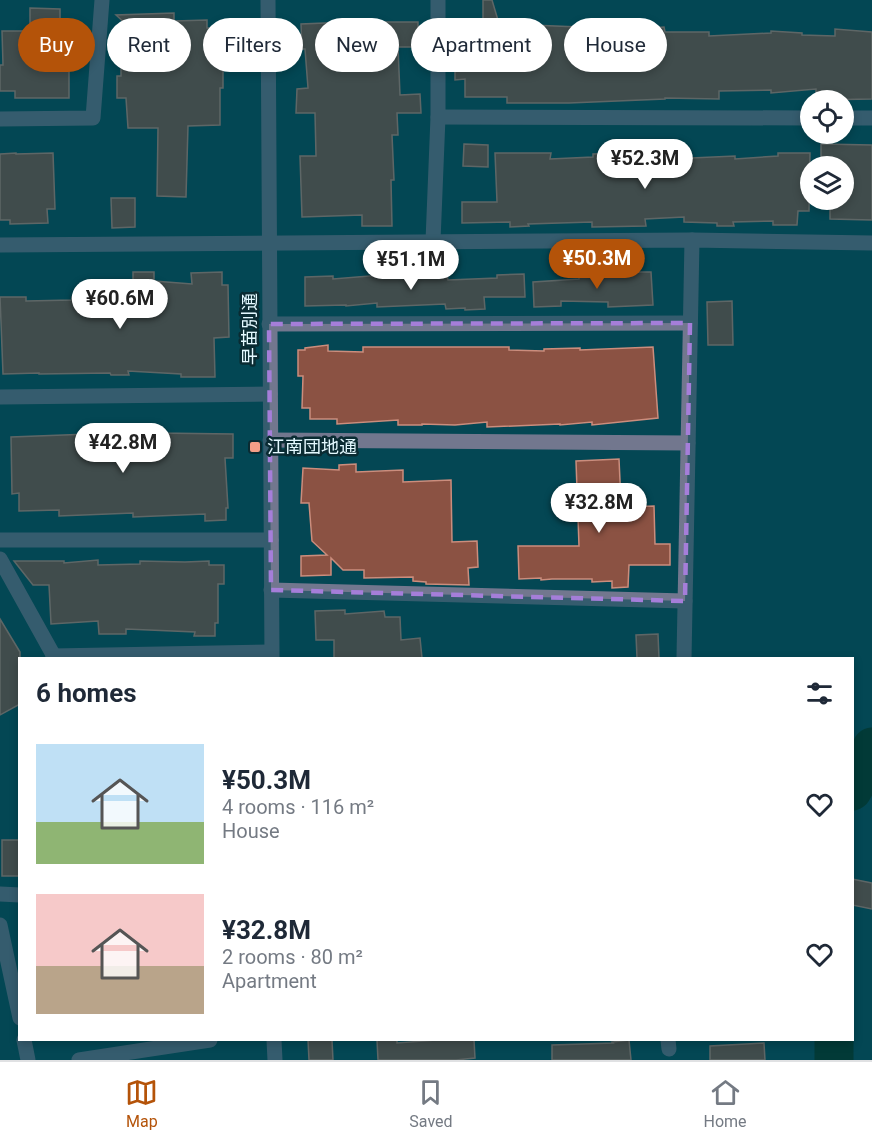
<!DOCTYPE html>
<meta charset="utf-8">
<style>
body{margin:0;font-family:Roboto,"Noto Sans JP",sans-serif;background:#f6f6f7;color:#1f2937;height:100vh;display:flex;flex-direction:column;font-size:22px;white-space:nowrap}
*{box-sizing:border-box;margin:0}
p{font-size:20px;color:#747a83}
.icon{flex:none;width:33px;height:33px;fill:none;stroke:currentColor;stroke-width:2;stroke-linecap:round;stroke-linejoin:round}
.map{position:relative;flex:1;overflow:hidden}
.details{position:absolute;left:18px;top:657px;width:836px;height:384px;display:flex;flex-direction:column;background:#fff;border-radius:0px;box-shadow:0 3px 9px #0003}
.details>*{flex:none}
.top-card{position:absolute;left:18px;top:18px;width:837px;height:54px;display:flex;gap:12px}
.fabs{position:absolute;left:800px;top:90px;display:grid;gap:12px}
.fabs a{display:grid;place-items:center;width:54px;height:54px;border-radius:50%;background:#fff;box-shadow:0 3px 9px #0003;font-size:30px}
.price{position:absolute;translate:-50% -51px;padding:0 14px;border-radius:21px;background:#fff;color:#222;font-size:20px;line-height:39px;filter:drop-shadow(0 2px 3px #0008)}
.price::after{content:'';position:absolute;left:50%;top:36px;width:18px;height:14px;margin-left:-9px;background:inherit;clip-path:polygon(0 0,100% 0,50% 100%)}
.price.active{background:#b45309;color:#fff}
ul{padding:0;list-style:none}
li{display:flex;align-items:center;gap:18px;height:150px;padding:0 18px}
li span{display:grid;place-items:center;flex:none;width:168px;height:120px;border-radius:0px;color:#555}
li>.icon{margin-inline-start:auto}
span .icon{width:72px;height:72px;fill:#fffc;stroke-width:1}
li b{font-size:26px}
h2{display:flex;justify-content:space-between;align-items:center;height:72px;padding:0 18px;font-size:26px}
.chip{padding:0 21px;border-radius:27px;background:#fff;box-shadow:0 3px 9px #0003;font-size:21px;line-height:54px}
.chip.active{background:#b45309;color:#fff}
.tab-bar{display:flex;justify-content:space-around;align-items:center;height:84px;border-top:2px solid #e0e1e3;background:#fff;font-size:16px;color:#747a83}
.tab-bar a{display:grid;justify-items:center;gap:3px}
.tab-bar .active{color:#b45309}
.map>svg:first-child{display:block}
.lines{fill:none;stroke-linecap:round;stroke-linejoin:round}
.river{stroke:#002c15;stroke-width:39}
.building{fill:#8b5243;stroke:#cb8d7d;stroke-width:1.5}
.minor{stroke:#72778e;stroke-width:15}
.marked{fill:none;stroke:#a57ed9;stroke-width:4.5;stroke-dasharray:12 8;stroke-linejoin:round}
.poi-dot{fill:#f49e87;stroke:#0a2b32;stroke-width:2}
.labels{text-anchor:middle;stroke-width:5;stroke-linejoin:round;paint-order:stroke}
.street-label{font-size:18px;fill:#e4f9ff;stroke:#0a2b32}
.poi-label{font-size:18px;fill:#e4f9ff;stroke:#0a2b32;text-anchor:start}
</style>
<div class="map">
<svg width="872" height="1060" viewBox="0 0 872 1060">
<rect width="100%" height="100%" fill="#044754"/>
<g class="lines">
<g class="river">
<path d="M 852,791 L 862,774 L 872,747"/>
<path d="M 834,1060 L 834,1040"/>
</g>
</g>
<g class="building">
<path d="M 483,0 L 492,0 L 500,27 L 531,25 L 579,27 L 579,28 L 620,26 L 620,30 L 664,27 L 665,32 L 709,32 L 709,36 L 771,33 L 771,31 L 802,33 L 802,35 L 835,36 L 835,29 L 872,32 L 872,99 L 816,100 L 816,89 L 771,93 L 771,90 L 719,91 L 719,99 L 665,98 L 665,99 L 569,103 L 507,103 L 507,97 L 465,97 L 465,79 L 455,80 L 455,25 L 483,25 Z"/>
<path d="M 30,8 L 60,9 L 60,27 L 76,27 L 76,51 L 69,51 L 69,98 L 15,98 L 15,91 L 0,91 L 0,65 L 3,65 L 2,31 L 30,31 Z"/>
<path d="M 174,13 L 174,21 L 207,20 L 207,28 L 223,28 L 223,88 L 220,88 L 220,125 L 188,126 L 186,197 L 157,196 L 158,128 L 128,128 L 126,98 L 117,98 L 117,76 L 121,76 L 121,61 L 130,62 L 128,26 L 116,15 Z"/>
<path d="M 349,22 L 418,22 L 418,47 L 398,47 L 400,95 L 420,94 L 421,113 L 397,113 L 398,135 L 392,135 L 394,180 L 391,180 L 392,226 L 362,226 L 362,215 L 302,217 L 300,156 L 316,156 L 315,113 L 296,113 L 297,89 L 308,88 L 305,49 L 302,49 L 301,24 Z"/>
<path d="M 464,144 L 488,145 L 488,167 L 463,166 Z"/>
<path d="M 821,144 L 872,145 L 872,220 L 830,219 L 830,200 L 843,200 L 843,166 L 821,166 Z"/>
<path d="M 16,153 L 16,154 L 53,153 L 55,209 L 47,209 L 48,223 L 10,224 L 10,220 L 0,220 L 0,154 Z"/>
<path d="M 495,153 L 551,153 L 550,159 L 593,157 L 593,154 L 624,153 L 624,161 L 735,156 L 735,159 L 778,156 L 778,153 L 810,153 L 809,211 L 798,211 L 797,225 L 773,225 L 773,221 L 733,222 L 734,226 L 717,226 L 717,223 L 684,222 L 684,217 L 645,219 L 646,226 L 592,227 L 592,222 L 528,224 L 529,226 L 510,227 L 510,222 L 462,223 L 462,202 L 497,202 Z"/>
<path d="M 111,198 L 135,198 L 135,227 L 112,228 Z"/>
<path d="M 133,272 L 154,272 L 154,281 L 192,284 L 191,273 L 222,272 L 222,285 L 228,285 L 229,337 L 214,338 L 215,377 L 181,377 L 181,374 L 128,371 L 129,375 L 111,375 L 110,373 L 39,374 L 39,373 L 3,374 L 0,297 L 26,297 L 26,301 L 72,300 L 72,297 L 93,297 L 93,300 L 133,297 Z"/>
<path d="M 606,272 L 651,272 L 653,305 L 608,307 L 608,302 L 561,301 L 561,306 L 534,307 L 533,282 L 579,279 L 579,273 L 606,274 Z"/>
<path d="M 406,273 L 406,277 L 447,275 L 448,280 L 497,278 L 497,275 L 524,274 L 525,297 L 484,297 L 485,309 L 465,310 L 465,308 L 446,309 L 445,304 L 377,307 L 377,303 L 346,306 L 346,305 L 305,306 L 305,277 L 333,276 L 333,279 Z"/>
<path d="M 732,301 L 733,345 L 708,345 L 707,302 Z"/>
<path d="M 328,345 L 328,351 L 363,352 L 363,347 L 509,347 L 509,350 L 544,351 L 544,349 L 580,348 L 580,350 L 653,347 L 658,418 L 592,425 L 592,422 L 560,425 L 560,424 L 487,427 L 487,422 L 455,425 L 422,424 L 422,425 L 398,425 L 398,420 L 337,424 L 337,419 L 310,419 L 310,408 L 302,408 L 303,376 L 298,376 L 298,350 L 305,350 L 305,348 Z"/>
<path d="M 157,430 L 157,433 L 233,434 L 233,458 L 225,458 L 228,508 L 226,508 L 226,520 L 205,521 L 205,514 L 133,517 L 133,513 L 59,516 L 59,510 L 19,511 L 19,493 L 12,494 L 11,437 L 90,434 Z"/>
<path d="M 619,459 L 621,503 L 626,503 L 626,507 L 654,506 L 655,544 L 670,544 L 670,565 L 629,565 L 628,587 L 612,588 L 612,581 L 592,582 L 592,579 L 552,579 L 541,580 L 541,578 L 519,579 L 518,546 L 579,546 L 576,461 Z"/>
<path d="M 356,464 L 356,472 L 403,470 L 403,482 L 451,480 L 452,542 L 477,541 L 478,567 L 468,568 L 469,585 L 426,584 L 426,582 L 413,581 L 413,577 L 364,578 L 364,570 L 343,570 L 331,558 L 331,575 L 301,576 L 301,556 L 327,555 L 312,541 L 309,503 L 301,503 L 303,468 L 339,470 L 339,465 Z"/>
<path d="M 98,560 L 98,565 L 140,564 L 140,561 L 185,562 L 209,561 L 209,565 L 224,565 L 224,584 L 218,584 L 218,623 L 215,623 L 215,636 L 194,636 L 195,632 L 126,629 L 126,634 L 99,634 L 98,621 L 51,624 L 49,585 L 33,585 L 14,561 L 64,561 L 64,563 Z"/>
<path d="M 345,610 L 345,614 L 384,611 L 385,617 L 400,617 L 401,640 L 420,638 L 422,658 L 334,658 L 334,640 L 316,640 L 315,611 Z"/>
<path d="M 0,619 L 20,652 L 20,704 L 0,715 Z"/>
<path d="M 658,634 L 659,658 L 637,658 L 636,635 Z"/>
<rect x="2" y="840" width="18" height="36"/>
<path d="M 852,879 L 872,883 L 872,909 L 852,905 Z"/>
<path d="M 308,1040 L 332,1040 L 333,1060 L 309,1060 Z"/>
<path d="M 377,1040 L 397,1040 L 397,1043 L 436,1040 L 474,1040 L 475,1058 L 456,1060 L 378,1060 Z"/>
<path d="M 629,1040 L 631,1060 L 552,1060 L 552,1045 L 613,1043 L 612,1042 Z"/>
<path d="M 764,1043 L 765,1060 L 710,1060 L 710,1046 Z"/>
</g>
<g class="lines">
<g class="minor">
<path d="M 268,0 L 272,658"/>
<path d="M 438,117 L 810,118"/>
<path d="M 843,118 L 872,118"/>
<path d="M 0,119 L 93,118 L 102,0"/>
<path d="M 433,241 L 438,117 L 438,0"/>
<path d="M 0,245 L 692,240 L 872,243"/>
<path d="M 269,324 L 690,323"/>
<path d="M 0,397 L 270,394"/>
<path d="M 270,440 L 688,443"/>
<path d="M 0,540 L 271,540"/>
<path d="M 0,559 L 55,658"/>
<path d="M 271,590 L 685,601"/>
<path d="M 53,656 L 271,652"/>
<path d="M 684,658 L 692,240"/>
<path d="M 0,894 L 20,895"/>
<path d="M 0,925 L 20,1018"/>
<path d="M 24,1040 L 28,1060"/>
<path d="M 274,1040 L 275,1060"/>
<path d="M 668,1040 L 669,1049"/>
<path d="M 79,1060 L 210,1040"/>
</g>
</g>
<path d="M0 0H872V1060H0ZM 690,323 L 685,601 L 271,590 L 269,324 Z" fill="#044754" fill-opacity=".55" fill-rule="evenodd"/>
<path class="marked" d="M 690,323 L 685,601 L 271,590 L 269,324 Z"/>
<rect class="poi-dot" x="249" y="441" width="12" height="12" rx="3"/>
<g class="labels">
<g class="street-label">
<text transform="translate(250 329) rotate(-90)" y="6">早苗別通</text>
</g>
<g class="poi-label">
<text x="267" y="453">江南団地通</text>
</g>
</g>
</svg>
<div class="fabs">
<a><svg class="icon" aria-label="locate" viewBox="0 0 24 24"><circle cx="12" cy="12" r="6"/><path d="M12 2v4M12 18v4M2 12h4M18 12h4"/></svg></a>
<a><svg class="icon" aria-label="layers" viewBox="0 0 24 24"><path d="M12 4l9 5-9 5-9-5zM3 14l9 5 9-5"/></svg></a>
</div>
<b class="price" style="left:645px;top:190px">¥52.3M</b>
<b class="price active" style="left:597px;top:290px">¥50.3M</b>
<b class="price" style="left:411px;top:291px">¥51.1M</b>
<b class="price" style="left:120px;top:330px">¥60.6M</b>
<b class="price" style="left:123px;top:474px">¥42.8M</b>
<b class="price" style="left:599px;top:534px">¥32.8M</b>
<div class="top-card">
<a class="chip active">Buy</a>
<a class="chip">Rent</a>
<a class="chip">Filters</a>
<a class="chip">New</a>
<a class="chip">Apartment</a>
<a class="chip">House</a>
</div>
<section class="details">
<h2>6 homes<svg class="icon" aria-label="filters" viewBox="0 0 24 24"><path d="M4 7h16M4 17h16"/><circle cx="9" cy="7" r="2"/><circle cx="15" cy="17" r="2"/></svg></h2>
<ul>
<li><span style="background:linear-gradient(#bfe0f5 65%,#8fb573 0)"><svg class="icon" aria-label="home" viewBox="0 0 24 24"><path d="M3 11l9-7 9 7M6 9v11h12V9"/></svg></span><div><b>¥50.3M</b><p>4 rooms · 116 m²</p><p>House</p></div><svg class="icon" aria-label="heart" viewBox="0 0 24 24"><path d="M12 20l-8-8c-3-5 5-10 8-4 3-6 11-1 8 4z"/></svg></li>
<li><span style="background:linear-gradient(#f6c9c9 60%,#b9a48a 0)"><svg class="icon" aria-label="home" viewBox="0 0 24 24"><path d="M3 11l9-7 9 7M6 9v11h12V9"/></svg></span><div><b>¥32.8M</b><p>2 rooms · 80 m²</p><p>Apartment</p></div><svg class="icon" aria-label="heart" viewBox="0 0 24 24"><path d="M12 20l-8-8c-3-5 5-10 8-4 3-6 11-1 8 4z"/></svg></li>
</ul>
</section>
</div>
<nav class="tab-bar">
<a class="active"><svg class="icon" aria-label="map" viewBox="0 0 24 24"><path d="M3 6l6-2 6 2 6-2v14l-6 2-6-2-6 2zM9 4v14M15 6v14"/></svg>Map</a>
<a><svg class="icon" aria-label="saved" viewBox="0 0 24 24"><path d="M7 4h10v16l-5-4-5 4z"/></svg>Saved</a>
<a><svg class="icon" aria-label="home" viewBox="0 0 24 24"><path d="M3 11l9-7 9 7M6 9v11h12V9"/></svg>Home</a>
</nav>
